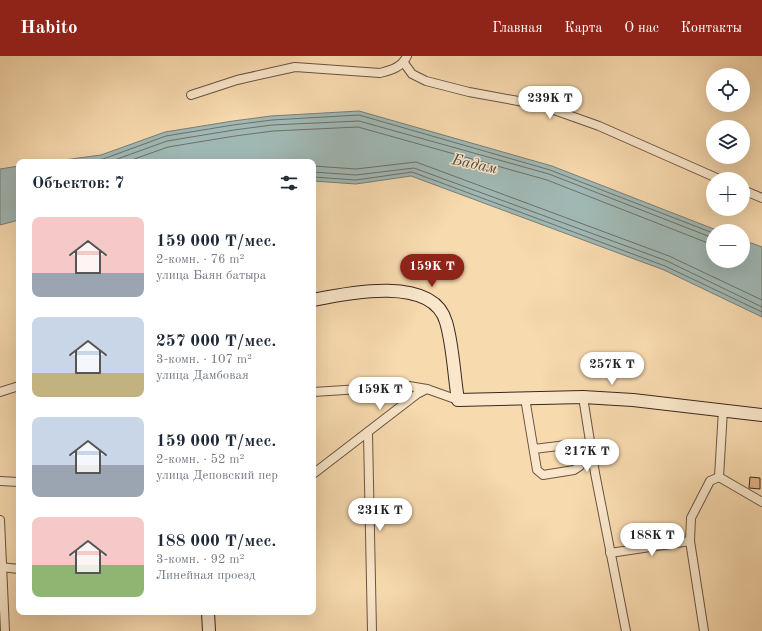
<!DOCTYPE html>
<html lang="ru">
<meta charset="utf-8">
<style>
body{margin:0;font-family:"Old Standard TT",serif;background:#f6f6f7;color:#1f2937;height:100vh;display:flex;flex-direction:column;font-size:15px;white-space:nowrap}
*{box-sizing:border-box;margin:0}
p{font-size:13px;color:#747a83}
.icon{flex:none;width:22px;height:22px;fill:none;stroke:currentColor;stroke-width:2;stroke-linecap:round;stroke-linejoin:round}
.map{position:relative;flex:1;overflow:hidden}
.drawer{position:absolute;left:16px;top:103px;width:300px;height:456px;display:flex;flex-direction:column;background:#fff;border-radius:8px;box-shadow:0 4px 16px #0002}
.drawer>*{flex:none}
.fabs{position:absolute;left:706px;top:12px;display:grid;gap:8px}
.fabs a{display:grid;place-items:center;width:44px;height:44px;border-radius:50%;background:#fff;box-shadow:0 4px 16px #0002;font-size:20px}
.price{position:absolute;translate:-50% -34px;padding:0 9px;border-radius:14px;background:#fff;color:#222;font-size:13px;line-height:26px;filter:drop-shadow(0 1px 2px #0008)}
.price::after{content:'';position:absolute;left:50%;top:24px;width:12px;height:9px;margin-left:-6px;background:inherit;clip-path:polygon(0 0,100% 0,50% 100%)}
.price.selected{background:#8f2418;color:#fff}
ul{padding:0;list-style:none}
li{display:flex;align-items:center;gap:12px;height:100px;padding:0 16px}
li span{display:grid;place-items:center;flex:none;width:112px;height:80px;border-radius:8px;color:#555}
li>.icon{margin-inline-start:auto}
span .icon{width:48px;height:48px;fill:#fffc;stroke-width:1}
li b{font-size:17px}
h2{display:flex;justify-content:space-between;align-items:center;height:48px;padding:0 16px;font-size:17px}
header{display:flex;align-items:center;gap:24px;box-sizing:border-box;height:56px;padding:0 20px;background:#8f2418;color:#fff}
header strong{font-size:19px}
nav{display:flex;gap:22px;margin-inline-start:auto;font-size:14px}
.map>svg:first-child{display:block}
.water{fill:#a0b8b4;stroke:#777e78}
.lines{fill:none;stroke-linecap:round;stroke-linejoin:round}
.shore{stroke:#6d7068;stroke-width:1}
.building{fill:#e8b186;stroke:#3a281d}
.street-casing{stroke:#6a5442;stroke-width:10}
.secondary-casing{stroke:#3a281d;stroke-width:14}
.street{stroke:#fae7cb;stroke-width:8}
.secondary{stroke:#fae7cb;stroke-width:12}
.labels{text-anchor:middle;stroke-width:3;stroke-linejoin:round;paint-order:stroke}
.water-label{font-size:16px;font-style:italic;fill:#544c43;stroke:#fae7cb}
</style>
<header>
<strong>Habito</strong>
<nav><a>Главная</a><a>Карта</a><a>О нас</a><a>Контакты</a></nav>
</header>
<div class="map">
<svg width="762" height="575" viewBox="0 0 762 575">
<rect width="100%" height="100%" fill="#f8daaf"/>
<filter id="stains"><feTurbulence type="fractalNoise" baseFrequency=".005" numOctaves="4"/><feColorMatrix values="0 0 0 0 .2 0 0 0 0 .09 0 0 0 0 .02 0 0 0 .5 -.17"/></filter>
<radialGradient id="worn" r=".72"><stop offset=".6" stop-color="#630" stop-opacity="0"/><stop offset="1" stop-color="#630" stop-opacity=".3"/></radialGradient>
<g class="water">
<path d="M 359,55 L 552,110 L 719,175 L 713,175 L 713,205 L 743,205 L 743,184 L 762,191 L 762,261 L 664,214 L 411,120 L 356,128 L 313,125 L 313,106 L 49,106 L 101,99 L 165,76 L 233,65 L 271,60 Z"/>
<path d="M 19,110 L 19,164 L 0,169 L 0,113 Z"/>
</g>
<g class="lines">
<g class="shore">
<path d="M 79,106 L 103,103 L 166,80 L 233,69 L 272,64 L 359,59 L 550,114 L 713,177"/>
<path d="M 109,106 L 167,85 L 234,74 L 272,69 L 359,65 L 549,118 L 713,182"/>
<path d="M 126,106 L 168,91 L 235,80 L 273,75 L 358,71 L 547,124 L 713,189"/>
<path d="M 313,110 L 356,113 L 416,106 L 669,200 L 762,244"/>
<path d="M 313,116 L 356,119 L 414,112 L 667,205 L 762,251"/>
<path d="M 313,121 L 356,124 L 412,116 L 665,210 L 762,256"/>
</g>
</g>
<path class="building" d="M 750,421 L 760,422 L 760,433 L 749,432 Z"/>
<g class="lines">
<defs>
<g id="street">
<path d="M 404,7 L 412,18 L 426,25 L 469,36 L 540,49 L 599,70 L 719,123"/>
<path d="M 191,39 L 237,24 L 295,11 L 380,17 C 392,14 402,11 407,0"/>
<path d="M 743,134 L 762,142"/>
<path d="M 0,336 L 19,330"/>
<path d="M 313,336 L 409,330 L 427,333"/>
<path d="M 583,341 L 595,417 L 626,575"/>
<path d="M 525,342 L 537,414 L 543,419 L 574,414 L 580,410 C 581,403 580,393 574,388 L 534,393"/>
<path d="M 368,378 L 372,575"/>
<path d="M 313,418 L 417,338 L 427,333 L 458,344"/>
<path d="M 719,421 L 762,446"/>
<path d="M 0,425 L 19,426"/>
<path d="M 0,464 L 5,575"/>
<path d="M 610,497 L 690,485"/>
<path d="M 0,511 L 19,513"/>
<path d="M 704,575 L 690,485 L 691,462 L 710,425 L 719,421 L 723,354"/>
</g>
<g id="secondary">
<path d="M 313,244 C 347,237 433,219 446,266 C 453,289 454,320 458,344 L 583,341 L 633,344 L 762,359"/>
<path d="M 208,556 L 209,575"/>
</g>
</defs>
<use href="#street" class="street-casing"/>
<use href="#secondary" class="secondary-casing"/>
<use href="#street" class="street"/>
<use href="#secondary" class="secondary"/>
</g>
<g class="labels">
<g class="water-label">
<text transform="translate(475 107) rotate(12)" y="6">Бадам</text>
</g>
</g>
<rect width="100%" height="100%" filter="url(#stains)"/>
<rect width="100%" height="100%" fill="url(#worn)"/>
</svg>
<div class="fabs">
<a><svg class="icon" aria-label="locate" viewBox="0 0 24 24"><circle cx="12" cy="12" r="6"/><path d="M12 2v4M12 18v4M2 12h4M18 12h4"/></svg></a>
<a><svg class="icon" aria-label="layers" viewBox="0 0 24 24"><path d="M12 4l9 5-9 5-9-5zM3 14l9 5 9-5"/></svg></a>
<a>+</a>
<a>−</a>
</div>
<b class="price" style="left:550px;top:64px">239K ₸</b>
<b class="price selected" style="left:432px;top:232px">159K ₸</b>
<b class="price" style="left:612px;top:330px">257K ₸</b>
<b class="price" style="left:380px;top:355px">159K ₸</b>
<b class="price" style="left:587px;top:417px">217K ₸</b>
<b class="price" style="left:380px;top:476px">231K ₸</b>
<b class="price" style="left:652px;top:501px">188K ₸</b>
<section class="drawer">
<h2>Объектов: 7<svg class="icon" aria-label="filters" viewBox="0 0 24 24"><path d="M4 7h16M4 17h16"/><circle cx="9" cy="7" r="2"/><circle cx="15" cy="17" r="2"/></svg></h2>
<ul>
<li><span style="background:linear-gradient(#f6c9c9 70%,#9aa5b1 0)"><svg class="icon" aria-label="home" viewBox="0 0 24 24"><path d="M3 11l9-7 9 7M6 9v11h12V9"/></svg></span><div><b>159 000 ₸/мес.</b><p>2-комн. · 76 m²</p><p>улица Баян батыра</p></div></li>
<li><span style="background:linear-gradient(#c9d6e8 70%,#c2b280 0)"><svg class="icon" aria-label="home" viewBox="0 0 24 24"><path d="M3 11l9-7 9 7M6 9v11h12V9"/></svg></span><div><b>257 000 ₸/мес.</b><p>3-комн. · 107 m²</p><p>улица Дамбовая</p></div></li>
<li><span style="background:linear-gradient(#c9d6e8 60%,#9aa5b1 0)"><svg class="icon" aria-label="home" viewBox="0 0 24 24"><path d="M3 11l9-7 9 7M6 9v11h12V9"/></svg></span><div><b>159 000 ₸/мес.</b><p>2-комн. · 52 m²</p><p>улица Деповский пер</p></div></li>
<li><span style="background:linear-gradient(#f6c9c9 60%,#8fb573 0)"><svg class="icon" aria-label="home" viewBox="0 0 24 24"><path d="M3 11l9-7 9 7M6 9v11h12V9"/></svg></span><div><b>188 000 ₸/мес.</b><p>3-комн. · 92 m²</p><p>Линейная проезд</p></div></li>
</ul>
</section>
</div>
